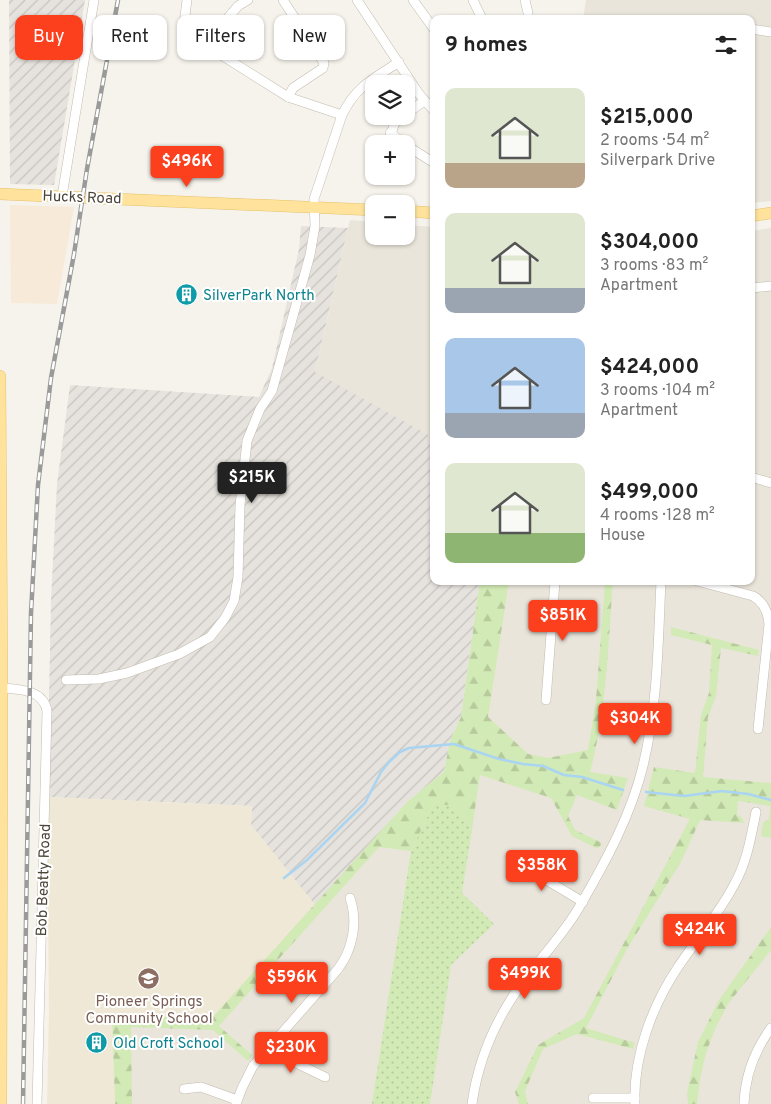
<!DOCTYPE html>
<meta charset="utf-8">
<style>
body{margin:0;font-family:Overpass,sans-serif;background:#f2f2f2;color:#222;height:100vh;display:flex;flex-direction:column;font-size:19px;white-space:nowrap}
*{box-sizing:border-box;margin:0}
p{font-size:16px;color:#767676}
.icon{flex:none;width:28px;height:28px;fill:none;stroke:currentColor;stroke-width:2;stroke-linecap:round;stroke-linejoin:round}
.map{position:relative;flex:1;overflow:hidden}
.side{position:absolute;left:430px;top:15px;width:325px;height:570px;display:flex;flex-direction:column;background:#fff;border-radius:10px;box-shadow:0 1px 4px #0004}
.side>*{flex:none}
.hud{position:absolute;left:15px;top:15px;width:340px;height:45px;display:flex;gap:10px}
.controls{position:absolute;left:365px;top:75px;display:grid;gap:10px}
.controls a{display:grid;place-items:center;width:50px;height:50px;border-radius:10px;background:#fff;box-shadow:0 1px 4px #0004;font-size:25px}
.price{position:absolute;translate:-50% -42px;padding:0 11px;border-radius:5px;background:#fc3f1d;color:#fff;font-size:16px;line-height:32px;filter:drop-shadow(0 1px 2px #0008)}
.price::after{content:'';position:absolute;left:50%;top:30px;width:15px;height:11px;margin-left:-8px;background:inherit;clip-path:polygon(0 0,100% 0,50% 100%)}
.price.selected{background:#222;color:#fff}
ul{padding:0;list-style:none}
li{display:flex;align-items:center;gap:15px;height:125px;padding:0 15px}
li span{display:grid;place-items:center;flex:none;width:140px;height:100px;border-radius:10px;color:#555}
li>.icon{margin-inline-start:auto}
span .icon{width:60px;height:60px;fill:#fffc;stroke-width:1}
li b{font-size:21px}
h2{display:flex;justify-content:space-between;align-items:center;height:60px;padding:0 15px;font-size:21px}
.pill{padding:0 18px;border-radius:10px;background:#fff;box-shadow:0 1px 4px #0004;font-size:18px;line-height:45px}
.pill.selected{background:#fc3f1d;color:#fff}
.map>svg:first-child{display:block}
.residential{fill:#eae5da}
.commercial{fill:#f7ead8}
.industrial{fill:url(#industrial-furrows)}
.education{fill:#efe8d6}
.grass{fill:url(#grass-dots)}
.forest{fill:url(#forest-firs)}
.lines{fill:none;stroke-linecap:round;stroke-linejoin:round}
.stream{stroke:#a9d4f2;stroke-width:2.5}
.minor-casing{stroke:#c2bbae;stroke-width:10}
.major-casing{stroke:#e6c16a;stroke-width:12}
.minor{stroke:#fff;stroke-width:9}
.major{stroke:#ffe39c;stroke-width:11}
.rail-casing{stroke:#9a9a9a;stroke-width:4.5}
.rail{stroke:#fff;stroke-width:2.5;stroke-dasharray:8;stroke-linecap:butt}
.labels{text-anchor:middle;stroke-width:4;stroke-linejoin:round;paint-order:stroke}
.street-label{font-size:15px;fill:#4b4439;stroke:#fff}
.culture-label{font-size:15px;fill:#0d838f;stroke:#fff;text-anchor:start}
.education-label{font-size:15px;fill:#785e54;stroke:#fff}
</style>
<div class="map">
<svg width="771" height="1104" viewBox="0 0 771 1104">
<defs>
<pattern id="industrial-furrows" width="10" height="10" patternUnits="userSpaceOnUse" patternTransform="scale(1.25)"><rect width="10" height="10" fill="#e6e2dd"/><path d="M-1 1l2-2M0 10L10 0M9 11l2-2" fill="none" stroke="#c7c3be"/></pattern>
<pattern id="grass-dots" width="8" height="8" patternUnits="userSpaceOnUse" patternTransform="scale(1.25)"><rect width="8" height="8" fill="#d2eab5"/><path d="M2 2h.1M6 6h.1" fill="none" stroke="#b6ca9c" stroke-width="1.8" stroke-linecap="round"/></pattern>
<pattern id="forest-firs" width="22" height="20" patternUnits="userSpaceOnUse" patternTransform="scale(1.25)"><rect width="22" height="20" fill="#d2eab5"/><path d="M5 1l3.5 6h-7zM16 11l3.5 6h-7z" fill="#b6ca9c"/></pattern>
</defs>
<rect width="100%" height="100%" fill="#f6f3ec"/>
<g class="residential">
<path d="M 586,0 L 771,0 L 771,201 L 751,203 L 751,19 L 583,19 Z"/>
<path d="M 350,220 L 374,222 L 374,236 L 406,236 L 406,225 L 434,227 L 434,438 L 315,373 Z"/>
<path d="M 771,228 L 771,1104 L 115,1104 L 112,1014 L 211,1019 L 408,801 L 444,772 L 450,741 L 461,717 L 480,581 L 751,581 L 751,231 Z"/>
</g>
<path class="commercial" d="M 10,205 L 74,207 L 57,304 L 11,303 Z"/>
<g class="industrial">
<path d="M 9,0 L 85,0 L 54,185 L 10,184 Z"/>
<path d="M 301,226 L 348,228 L 315,372 L 434,438 L 434,581 L 480,581 L 461,717 L 450,741 L 444,772 L 408,801 L 315,905 L 251,825 L 252,806 L 47,797 L 51,600 L 57,484 L 70,385 L 259,397 L 272,368 L 299,249 Z"/>
</g>
<path class="education" d="M 47,797 L 252,806 L 251,825 L 315,905 L 211,1019 L 112,1015 L 115,1104 L 47,1104 L 49,1011 Z"/>
<path class="grass" d="M 433,805 L 454,805 L 472,829 L 462,893 L 494,924 L 451,965 L 430,1104 L 372,1104 L 411,851 Z"/>
<g class="forest">
<path d="M 480,581 L 509,581 L 488,717 L 528,754 L 548,758 L 588,750 L 596,700 L 605,581 L 613,581 C 608,645 607,710 590,772 L 628,778 L 617,810 L 577,795 L 568,816 L 575,830 L 602,843 L 598,849 L 572,836 L 551,798 L 480,775 L 472,829 L 454,805 L 433,805 L 411,851 L 379,847 L 219,1026 L 252,1055 L 248,1061 L 213,1030 L 131,1027 L 132,1104 L 115,1104 L 112,1014 L 211,1019 L 408,801 L 444,772 L 450,741 L 461,717 Z"/>
<path d="M 671,627 L 759,650 L 758,656 L 721,648 L 716,696 L 708,717 L 703,777 L 771,783 L 771,838 L 761,836 L 763,823 L 769,819 L 770,806 L 738,801 L 737,815 L 742,818 L 744,823 L 700,820 L 681,862 L 627,949 L 586,1028 L 635,1043 L 633,1049 L 577,1034 L 543,1049 L 525,1091 L 528,1104 L 519,1104 L 515,1092 L 538,1045 L 584,1018 L 690,819 L 644,806 L 654,767 L 695,773 L 701,715 L 709,693 L 712,645 L 671,635 Z"/>
<path d="M 771,927 L 771,950 L 728,1004 L 715,1029 L 706,1053 L 700,1079 L 697,1104 L 688,1104 L 687,1093 L 698,1042 L 719,1000 Z"/>
</g>
<g class="lines">
<g class="stream">
<path d="M 646,792 L 684,796 L 722,791 L 748,794 L 771,800"/>
<path d="M 284,878 L 307,860 L 365,803 L 381,772 L 389,762 L 400,752 L 409,748 L 454,744 L 499,759 L 523,764 L 543,766 L 564,775 L 582,777 L 623,790"/>
</g>
<defs>
<g id="minor">
<path d="M 187,0 L 184,24 L 188,34 L 288,97 L 342,115"/>
<path d="M 283,0 L 324,63 L 323,68 L 293,88 L 288,97"/>
<path d="M 357,0 L 419,94 L 434,111"/>
<path d="M 413,0 L 434,29"/>
<path d="M 473,0 L 482,19"/>
<path d="M 525,0 L 528,13 L 528,19"/>
<path d="M 751,29 L 771,32"/>
<path d="M 205,45 L 238,6 L 248,0"/>
<path d="M 406,114 L 424,101"/>
<path d="M 390,133 L 405,144"/>
<path d="M 387,144 L 395,123 L 404,116"/>
<path d="M 406,145 L 434,163"/>
<path d="M 377,177 L 377,176"/>
<path d="M 62,196 L 94,0"/>
<path d="M 751,288 L 771,286"/>
<path d="M 751,477 L 771,483"/>
<path d="M 697,581 L 753,596 C 764,602 768,612 769,624 L 758,729"/>
<path d="M 66,680 L 99,679 L 127,673 L 179,654 L 210,637 L 225,618 L 234,601 L 238,577 L 240,505 L 247,441 L 260,409 L 272,391 L 310,255 L 315,226 L 314,199 L 342,115 C 356,86 373,79 399,62"/>
<path d="M 2,688 C 19,689 44,690 47,711 L 37,1104"/>
<path d="M 546,700 L 555,581"/>
<path d="M 523,857 L 543,878 L 583,902"/>
<path d="M 274,1043 L 298,1064 L 325,1077"/>
<path d="M 184,1089 L 201,1087 L 237,1100"/>
<path d="M 593,1098 L 635,1098"/>
<path d="M 236,1104 L 242,1088 L 253,1066 L 338,969 C 353,949 358,922 350,898"/>
<path d="M 472,1104 C 478,1060 496,1019 522,983 C 542,956 565,933 581,904 C 606,861 631,815 643,766 C 658,703 658,645 661,581"/>
<path d="M 635,1104 C 633,1057 652,1006 678,967 C 696,940 719,914 734,885 C 747,862 751,837 756,812"/>
<path d="M 744,1104 C 745,1076 755,1050 771,1028"/>
</g>
<g id="major">
<path d="M 0,194 L 374,210"/>
<path d="M 406,211 L 434,213"/>
<path d="M 751,216 L 771,213"/>
<path d="M 0,376 L 2,688 L 1,1104"/>
</g>
</defs>
<use href="#minor" class="minor-casing"/>
<use href="#major" class="major-casing"/>
<use href="#minor" class="minor"/>
<use href="#major" class="major"/>
<defs>
<path id="rail" d="M 23,1104 L 31,613 L 38,485 L 51,378 L 74,254 L 87,169 L 118,0"/>
</defs>
<use href="#rail" class="rail-casing"/>
<use href="#rail" class="rail"/>
</g>
<defs>
<symbol id="building-disc" viewBox="-11 -11 22 22"><circle r="9.5" fill="#0f9aa8" stroke="#fff"/><path d="M-4-6H4V6H1V3H-1V6H-4ZM-2.5-4.3h1.7v1.8h-1.7ZM.8-4.3h1.7v1.8H.8ZM-2.5-1h1.7V.8h-1.7ZM.8-1h1.7V.8H.8Z" fill="#fff"/></symbol>
<symbol id="school-disc" viewBox="-11 -11 22 22"><circle r="9.5" fill="#8d6e63" stroke="#fff"/><path d="M0-5L7-2L0 1L-7-2ZM-4 1L0 2.5L4 1V4Q0 6-4 4Z" fill="#fff"/></symbol>
</defs>
<g fill-rule="evenodd">
<use href="#building-disc" x="174" y="282" width="25" height="25"/>
<use href="#school-disc" x="136" y="966" width="25" height="25"/>
<use href="#building-disc" x="84" y="1030" width="25" height="25"/>
</g>
<g class="labels">
<g class="street-label">
<text transform="translate(82 197) rotate(2)" y="5">Hucks Road</text>
<text transform="translate(43 880) rotate(-88)" y="5">Bob Beatty Road</text>
</g>
<g class="culture-label">
<text x="203" y="300">SilverPark North</text>
<text x="113" y="1048">Old Croft School</text>
</g>
<g class="education-label">
<text x="149" y="1006">Pioneer Springs<tspan x="149" dy="17">Community School</tspan></text>
</g>
</g>
</svg>
<div class="controls">
<a><svg class="icon" aria-label="layers" viewBox="0 0 24 24"><path d="M12 4l9 5-9 5-9-5zM3 14l9 5 9-5"/></svg></a>
<a>+</a>
<a>−</a>
</div>
<b class="price" style="left:187px;top:188px">$496K</b>
<b class="price selected" style="left:252px;top:504px">$215K</b>
<b class="price" style="left:563px;top:642px">$851K</b>
<b class="price" style="left:635px;top:745px">$304K</b>
<b class="price" style="left:542px;top:892px">$358K</b>
<b class="price" style="left:700px;top:956px">$424K</b>
<b class="price" style="left:525px;top:1000px">$499K</b>
<b class="price" style="left:292px;top:1004px">$596K</b>
<b class="price" style="left:291px;top:1074px">$230K</b>
<div class="hud">
<a class="pill selected">Buy</a>
<a class="pill">Rent</a>
<a class="pill">Filters</a>
<a class="pill">New</a>
</div>
<section class="side">
<h2>9 homes<svg class="icon" aria-label="filters" viewBox="0 0 24 24"><path d="M4 7h16M4 17h16"/><circle cx="9" cy="7" r="2"/><circle cx="15" cy="17" r="2"/></svg></h2>
<ul>
<li><span style="background:linear-gradient(#dfe7d0 75%,#b9a48a 0)"><svg class="icon" aria-label="home" viewBox="0 0 24 24"><path d="M3 11l9-7 9 7M6 9v11h12V9"/></svg></span><div><b>$215,000</b><p>2 rooms · 54 m²</p><p>Silverpark Drive</p></div></li>
<li><span style="background:linear-gradient(#dfe7d0 75%,#9aa5b1 0)"><svg class="icon" aria-label="home" viewBox="0 0 24 24"><path d="M3 11l9-7 9 7M6 9v11h12V9"/></svg></span><div><b>$304,000</b><p>3 rooms · 83 m²</p><p>Apartment</p></div></li>
<li><span style="background:linear-gradient(#a9c7e8 75%,#9aa5b1 0)"><svg class="icon" aria-label="home" viewBox="0 0 24 24"><path d="M3 11l9-7 9 7M6 9v11h12V9"/></svg></span><div><b>$424,000</b><p>3 rooms · 104 m²</p><p>Apartment</p></div></li>
<li><span style="background:linear-gradient(#dfe7d0 70%,#8fb573 0)"><svg class="icon" aria-label="home" viewBox="0 0 24 24"><path d="M3 11l9-7 9 7M6 9v11h12V9"/></svg></span><div><b>$499,000</b><p>4 rooms · 128 m²</p><p>House</p></div></li>
</ul>
</section>
</div>
